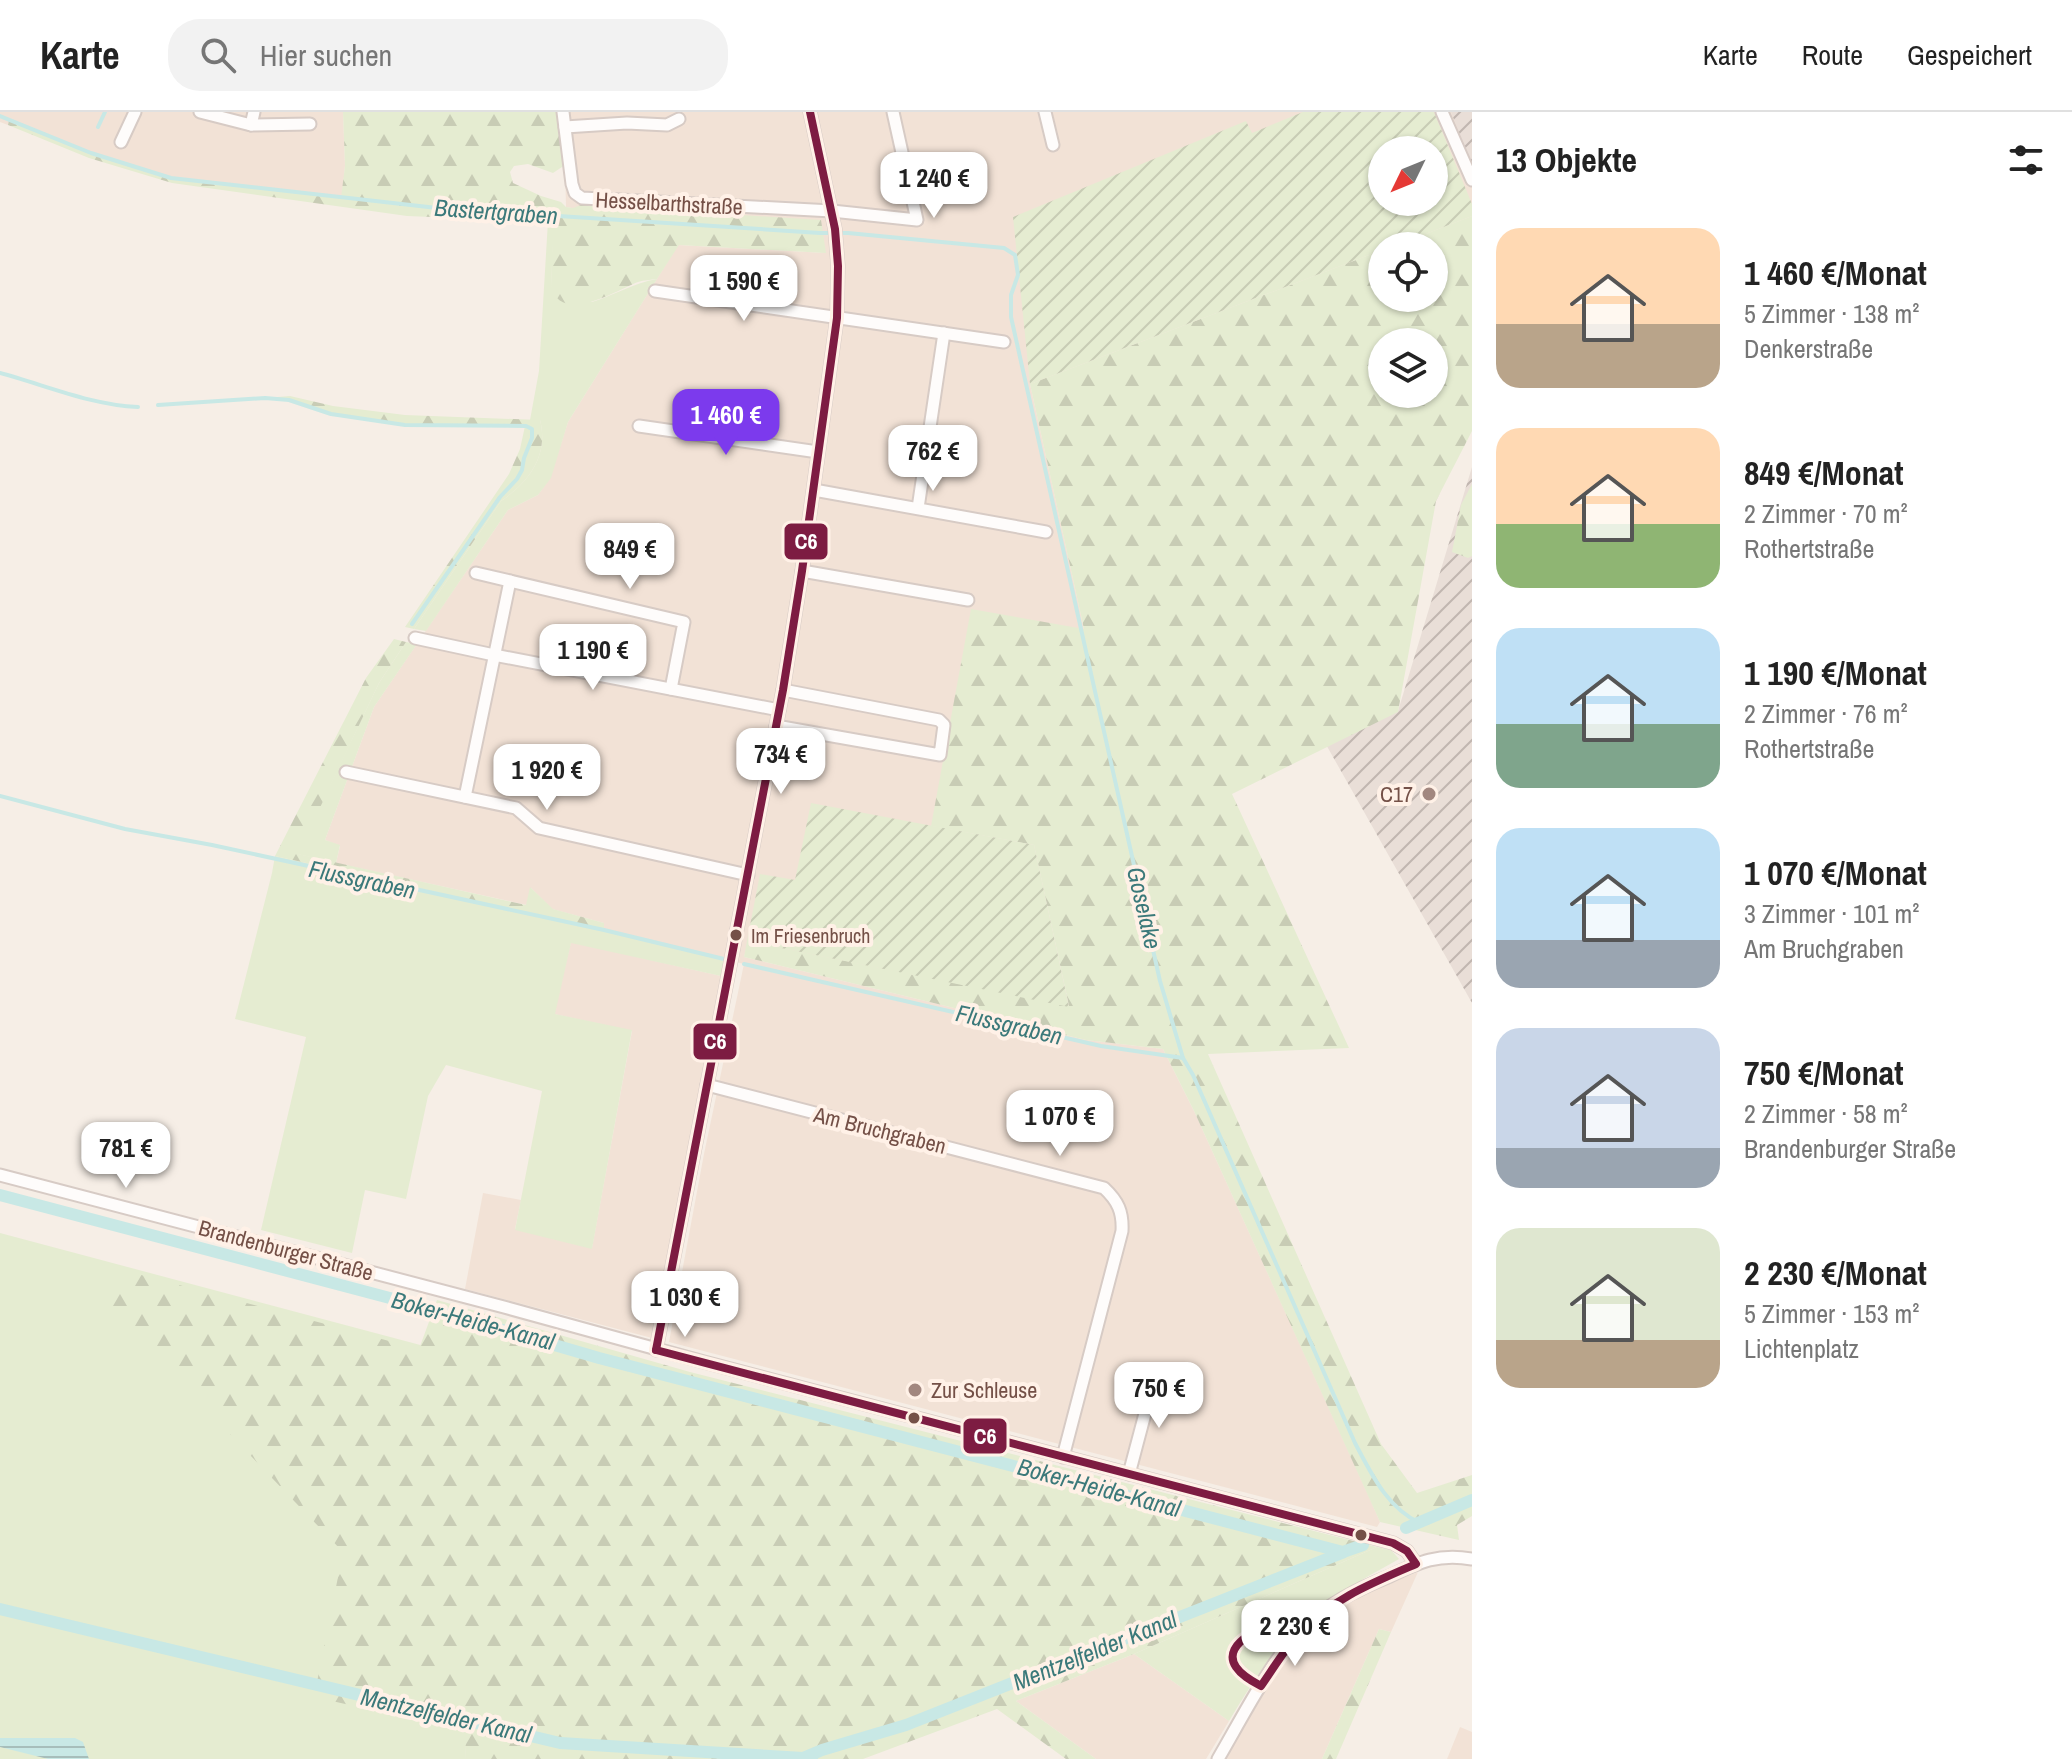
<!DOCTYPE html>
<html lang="de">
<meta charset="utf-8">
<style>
body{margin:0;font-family:"Archivo Narrow",sans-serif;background:#f2f2f2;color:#222;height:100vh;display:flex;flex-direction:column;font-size:30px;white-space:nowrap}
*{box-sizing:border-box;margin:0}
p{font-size:26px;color:#767676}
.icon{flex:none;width:44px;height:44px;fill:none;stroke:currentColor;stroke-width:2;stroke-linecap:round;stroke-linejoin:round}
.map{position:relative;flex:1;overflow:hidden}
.sheet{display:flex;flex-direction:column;background:#fff;width:600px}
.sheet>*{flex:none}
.needle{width:52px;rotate:227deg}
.fabs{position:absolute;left:1368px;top:24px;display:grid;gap:16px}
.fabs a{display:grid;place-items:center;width:80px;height:80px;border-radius:50%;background:#fff;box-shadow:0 2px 6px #0004;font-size:40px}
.price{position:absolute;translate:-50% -68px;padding:0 18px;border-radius:16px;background:#fff;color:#222;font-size:26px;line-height:52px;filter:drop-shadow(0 2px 4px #0008)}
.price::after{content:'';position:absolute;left:50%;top:48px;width:24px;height:18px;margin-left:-12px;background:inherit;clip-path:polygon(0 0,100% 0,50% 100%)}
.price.selected{background:#7c3aed;color:#fff}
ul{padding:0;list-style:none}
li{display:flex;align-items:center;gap:24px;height:200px;padding:0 24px}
li span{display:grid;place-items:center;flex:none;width:224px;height:160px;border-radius:24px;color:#555}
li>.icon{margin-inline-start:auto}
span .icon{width:96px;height:96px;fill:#fffc;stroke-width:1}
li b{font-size:34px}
h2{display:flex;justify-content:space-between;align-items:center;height:96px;padding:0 24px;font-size:34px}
header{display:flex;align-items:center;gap:48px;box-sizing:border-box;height:112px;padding:0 40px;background:#fff;border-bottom:2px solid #e0e0e0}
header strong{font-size:38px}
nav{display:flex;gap:44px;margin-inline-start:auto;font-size:28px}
.search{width:560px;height:72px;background:#f2f2f2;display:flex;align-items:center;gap:20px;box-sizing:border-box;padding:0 28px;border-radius:32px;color:#767676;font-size:30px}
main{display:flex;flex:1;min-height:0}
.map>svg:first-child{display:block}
.residential{fill:#f2e2d6;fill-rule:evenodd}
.industrial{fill:url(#industrial-furrows)}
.green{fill:#e5ecd1}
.forest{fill:url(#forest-firs);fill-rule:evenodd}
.garden{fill:url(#garden-furrows);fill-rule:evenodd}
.water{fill:url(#water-rules)}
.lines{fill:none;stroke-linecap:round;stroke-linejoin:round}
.stream{stroke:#c8e8e5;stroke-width:4}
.canal{stroke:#c8e8e5;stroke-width:12}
.street-casing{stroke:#d7cbc5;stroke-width:15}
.street{stroke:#fefcfb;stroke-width:11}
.bus-1-casing{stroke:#fff1e7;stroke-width:14}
.bus-1{stroke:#7d1c42;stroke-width:8}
.poi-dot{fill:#a2877f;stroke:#fff1e7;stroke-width:3}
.bus-dot{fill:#745047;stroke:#fff1e7;stroke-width:3}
.labels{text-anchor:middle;stroke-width:8;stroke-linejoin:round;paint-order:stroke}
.bus-label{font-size:20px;fill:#745047;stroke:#fff1e7;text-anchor:start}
.street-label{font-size:22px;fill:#745047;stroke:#fff1e7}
.poi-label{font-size:22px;fill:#745047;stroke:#fff1e7;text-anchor:end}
.water-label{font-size:24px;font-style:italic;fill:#3b797a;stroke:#fff1e7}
.line-badge{stroke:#fff1e7;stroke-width:3}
.badge-label{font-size:22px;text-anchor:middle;font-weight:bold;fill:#fff}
</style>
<header>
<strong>Karte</strong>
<div class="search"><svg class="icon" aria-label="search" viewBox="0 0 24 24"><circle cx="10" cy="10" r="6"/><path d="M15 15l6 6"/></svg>Hier suchen</div>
<nav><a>Karte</a><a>Route</a><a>Gespeichert</a></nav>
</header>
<main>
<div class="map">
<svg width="1472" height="1647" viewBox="0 0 1472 1647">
<defs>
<pattern id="industrial-furrows" width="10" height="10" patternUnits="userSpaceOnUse" patternTransform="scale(2)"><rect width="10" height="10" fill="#e9ded7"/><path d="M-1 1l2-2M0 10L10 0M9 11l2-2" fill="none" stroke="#c1b6b0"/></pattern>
<pattern id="forest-firs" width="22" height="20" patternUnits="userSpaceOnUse" patternTransform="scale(2)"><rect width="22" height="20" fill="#e5ecd1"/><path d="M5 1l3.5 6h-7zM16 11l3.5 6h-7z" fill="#c8ccb5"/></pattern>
<pattern id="garden-furrows" width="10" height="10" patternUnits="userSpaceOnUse" patternTransform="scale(2)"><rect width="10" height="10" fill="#e5ecd1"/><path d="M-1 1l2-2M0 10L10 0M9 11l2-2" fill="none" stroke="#c8ccb5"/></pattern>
<pattern id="water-rules" width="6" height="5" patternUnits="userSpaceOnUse" patternTransform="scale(2)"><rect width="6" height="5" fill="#c8e8e5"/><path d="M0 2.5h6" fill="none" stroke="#a7bebb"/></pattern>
</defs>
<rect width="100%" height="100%" fill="#f6eee6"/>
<g class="residential">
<path d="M 0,0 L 343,0 L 345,54 L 342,86 L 171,66 L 91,41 L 9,8 L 8,13 L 0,10 Z"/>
<path d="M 558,0 L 1457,0 L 1472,34 L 1472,104 L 1394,134 L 1382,134 L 1382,138 L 1030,272 L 1084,517 L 931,714 L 1034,733 L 1069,895 L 748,830 L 744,845 L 1086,928 L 1163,937 L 1194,999 L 1370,1387 L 1380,1410 L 1377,1415 L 669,1230 L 704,1042 L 744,852 L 604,818 L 604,811 L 552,797 L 531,776 L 527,793 L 336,751 L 340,734 L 325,728 L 374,595 L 508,398 L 538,383 L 550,366 L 568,310 L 678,133 L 825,141 L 566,95 L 565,53 ZM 1382,38 L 1434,38 L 1434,90 L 1382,90 Z"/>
<path d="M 571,830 L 721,864 L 652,1226 L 465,1177 L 483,1081 L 521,1088 L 515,1117 L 592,1136 L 632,919 L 554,902 Z"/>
<path d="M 1418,1460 L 1391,1520 L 1379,1517 L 1322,1647 L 1222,1647 L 1270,1568 L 1312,1518 L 1362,1482 Z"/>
<path d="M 1134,1542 L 1229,1609 L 1206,1647 L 1096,1647 L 1016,1589 Z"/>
<path d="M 1460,1615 L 1472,1620 L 1472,1647 L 1447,1647 Z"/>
</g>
<g class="industrial">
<path d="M 1451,0 L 1472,0 L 1472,53 Z"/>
<path d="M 1472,355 L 1472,891 L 1324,629 L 1398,599 Z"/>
</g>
<g class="green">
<path d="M 548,109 L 554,110 L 551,174 L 592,190 C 614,183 634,171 657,167 L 568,310 L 551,366 L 538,383 L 508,398 L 426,519 L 414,517 L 501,389 C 529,370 549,343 540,308 L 530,308 L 539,259 Z"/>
<path d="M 406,530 L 417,532 L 374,595 L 325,728 L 340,733 L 336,751 L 297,742 L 379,571 Z"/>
<path d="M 275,744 L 604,818 L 724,847 L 721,864 L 571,831 L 555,902 L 632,918 L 592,1137 L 515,1118 L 542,979 L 446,953 L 428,984 L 406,1087 L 365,1078 L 352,1141 L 261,1118 L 306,925 L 235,907 L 272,761 Z"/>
<path d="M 0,1121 L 424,1234 L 467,1617 L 465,1647 L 0,1647 Z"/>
<path d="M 1377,1435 L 1391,1438 L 1399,1447 C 1369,1464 1334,1482 1308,1504 C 1275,1533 1252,1571 1229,1609 L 1134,1542 Z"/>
</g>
<g class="forest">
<path d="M 343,0 L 558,0 L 565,53 L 553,61 L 528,52 L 514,54 L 510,60 L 513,71 L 541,84 L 561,90 L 566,95 L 573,96 L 581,93 L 821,108 L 826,141 L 679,133 L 657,167 C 651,168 644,168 638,170 C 617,178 561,214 551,174 L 553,110 L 407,104 L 172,71 L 89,46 L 8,13 L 9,8 L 91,41 L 171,66 L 341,86 L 345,54 Z"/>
<path d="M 1472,104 L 1472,319 L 1436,389 L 1398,600 L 1232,682 L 1349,936 L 1208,942 L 1381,1332 L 1417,1381 L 1472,1363 L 1472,1404 L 1457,1413 L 1459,1428 L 1380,1410 L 1194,999 L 1163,937 L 1086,928 L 744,845 L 747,829 L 1069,894 L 1034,733 L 931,714 L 971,497 L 1084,517 L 1030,272 L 1382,138 L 1382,186 L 1434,186 L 1434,134 L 1394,134 ZM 1382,230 L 1434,230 L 1434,282 L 1382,282 Z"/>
<path d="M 290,284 L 333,294 L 405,303 L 540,308 C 549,343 529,370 501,389 L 414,517 L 405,515 L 509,362 L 520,337 L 525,314 L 405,313 L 331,302 L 289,288 L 265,286 Z"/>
<path d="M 1472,372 L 1472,444 L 1468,446 L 1452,440 L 1461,393 Z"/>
<path d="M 394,527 L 406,530 L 379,571 L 298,742 L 526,793 L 530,775 L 553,797 L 604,811 L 604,818 L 275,744 L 366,566 Z"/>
<path d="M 115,1156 L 419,1237 L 437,1188 L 690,1260 L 1377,1435 L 1134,1542 L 1016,1589 L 1096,1647 L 1066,1647 L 997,1597 L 863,1647 L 465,1647 L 466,1619 L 314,1585 L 343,1440 L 107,1194 Z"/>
<path d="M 1379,1517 L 1391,1520 L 1336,1647 L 1322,1647 Z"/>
</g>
<g class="garden">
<path d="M 1303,0 L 1434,0 L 1472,92 L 1472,104 L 1394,134 L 1382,134 L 1382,138 L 1030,272 L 1013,105 L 1246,9 L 1252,21 ZM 1382,38 L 1434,38 L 1434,90 L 1382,90 Z"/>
<path d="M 811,691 L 1034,733 L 1069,895 L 747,829 L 760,762 L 795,768 Z"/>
</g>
<path class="water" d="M 0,1626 L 75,1626 L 83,1630 L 89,1647 L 48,1647 L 0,1635 Z"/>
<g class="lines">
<g class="stream">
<path d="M 0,4 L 91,41 L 171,66 L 437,96 L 820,121 L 848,121 L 1004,136 L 1015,143 L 1018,163 L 1011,183 L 1011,205 L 1160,869 L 1183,946 L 1193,963 L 1355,1331 C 1371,1361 1387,1396 1420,1411"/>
<path d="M 98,15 L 105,0"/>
<path d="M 0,261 C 45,273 91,293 138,295"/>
<path d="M 158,293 L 265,286 L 289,288 L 331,302 L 405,313 L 526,314 L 532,317 L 532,326 L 524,346 L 522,358 L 517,367 L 500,385 L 412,512"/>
<path d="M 0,684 L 125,717 L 212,733 L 604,818 L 724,847"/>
<path d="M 744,852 L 1101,934 L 1183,946"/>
<path d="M 815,1647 L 822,1638"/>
</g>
<g class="canal">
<path d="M 0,1083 L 420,1194 L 599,1246 L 1343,1440 L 1363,1433"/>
<path d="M 1406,1416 L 1472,1388"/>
<path d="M 0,1497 L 560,1631 L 803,1646 L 822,1638 L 906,1613 L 1342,1441"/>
</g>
<defs>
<g id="street">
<path d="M 200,0 L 251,13 L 310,12"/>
<path d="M 563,0 L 572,72 L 575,81 L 582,86 L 832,99 L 917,108 L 893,0"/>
<path d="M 1045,0 L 1053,33"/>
<path d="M 1442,0 L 1472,68"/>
<path d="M 251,13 L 254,0"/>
<path d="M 565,15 L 627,11 L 667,13 L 679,7"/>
<path d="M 121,30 L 135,0"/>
<path d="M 655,179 L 1004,230"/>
<path d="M 639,314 L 818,340"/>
<path d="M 814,378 L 1046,420"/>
<path d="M 918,396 L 944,221"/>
<path d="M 802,459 L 968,488"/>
<path d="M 476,461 L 684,510 L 671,577"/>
<path d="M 415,526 L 494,543 L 779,598"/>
<path d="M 776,614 L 940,643 L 944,613 L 939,608 L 783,578"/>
<path d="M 346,660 L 516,696 L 539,716 L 748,763"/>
<path d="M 465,685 L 510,469"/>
<path d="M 707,973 L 1104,1076 C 1118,1089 1123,1100 1122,1119 L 1063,1345"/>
<path d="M 0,1063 L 504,1195 L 704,1250 L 1393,1431 L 1407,1439 L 1416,1452"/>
<path d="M 656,1238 L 783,578 L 802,459 L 837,206 L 838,154 L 835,117 L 810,0"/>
<path d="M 1129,1362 L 1155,1264"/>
<path d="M 1218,1647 C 1242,1606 1269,1552 1301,1518 C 1325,1493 1358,1477 1390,1464 C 1419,1450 1439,1441 1472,1447"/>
</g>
</defs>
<use href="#street" class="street-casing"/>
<use href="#street" class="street"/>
<defs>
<g id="bus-1">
<path d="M 656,1238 L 783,578 L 802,459 L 837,206 L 838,154 L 835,117 L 810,0"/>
<path d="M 656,1238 L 1393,1431 L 1407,1439 L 1416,1452 C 1374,1470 1329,1488 1298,1523 C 1284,1538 1273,1557 1261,1574 C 1252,1569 1242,1564 1236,1555 C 1219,1530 1270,1510 1289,1513 C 1293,1514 1298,1516 1301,1518"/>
</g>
</defs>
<use href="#bus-1" class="bus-1-casing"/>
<use href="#bus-1" class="bus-1"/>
</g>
<g class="poi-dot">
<circle cx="1429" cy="682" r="8"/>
<circle cx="915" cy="1278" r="8"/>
</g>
<g class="bus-dot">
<circle cx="736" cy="823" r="7"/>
<circle cx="914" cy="1306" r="7"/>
<circle cx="1361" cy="1423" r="7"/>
</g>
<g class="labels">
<g class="bus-label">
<text x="751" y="831">Im Friesenbruch</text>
</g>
<g class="street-label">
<text transform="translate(669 91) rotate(3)" y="8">Hesselbarthstraße</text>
<text transform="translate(880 1018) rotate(14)" y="8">Am Bruchgraben</text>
<text transform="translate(286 1138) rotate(15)" y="8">Brandenburger Straße</text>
</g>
<g class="poi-label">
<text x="1413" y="690">C17</text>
<text x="931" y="1286" text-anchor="start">Zur Schleuse</text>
</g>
<g class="water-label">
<text transform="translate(496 100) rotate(4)" y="8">Bastertgraben</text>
<text transform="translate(362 768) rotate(12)" y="8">Flussgraben</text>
<text transform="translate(1144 796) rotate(77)" y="8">Goselake</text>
<text transform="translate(1009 913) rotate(13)" y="8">Flussgraben</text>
<text transform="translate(473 1209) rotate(15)" y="8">Boker-Heide-Kanal</text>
<text transform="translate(1099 1376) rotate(15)" y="8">Boker-Heide-Kanal</text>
<text transform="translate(1095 1539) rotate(-22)" y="8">Mentzelfelder Kanal</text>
<text transform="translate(446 1604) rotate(13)" y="8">Mentzelfelder Kanal</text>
</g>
</g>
<g class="line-badge">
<rect x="783" y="410" width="46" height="39" rx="8" fill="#7d1c42"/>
<rect x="692" y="910" width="46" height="39" rx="8" fill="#7d1c42"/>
<rect x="962" y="1305" width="46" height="38" rx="8" fill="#7d1c42"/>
</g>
<g class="badge-label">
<text x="806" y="437">C6</text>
<text x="715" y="937">C6</text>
<text x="985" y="1332">C6</text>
</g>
</svg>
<div class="fabs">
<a><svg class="needle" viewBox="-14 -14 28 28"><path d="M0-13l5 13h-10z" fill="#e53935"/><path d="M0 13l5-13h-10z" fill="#767676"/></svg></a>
<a><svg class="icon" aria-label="locate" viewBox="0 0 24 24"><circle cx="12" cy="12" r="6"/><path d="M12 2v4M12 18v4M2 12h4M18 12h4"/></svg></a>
<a><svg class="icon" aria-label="layers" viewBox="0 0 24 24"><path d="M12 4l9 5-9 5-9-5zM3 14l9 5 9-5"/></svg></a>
</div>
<b class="price" style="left:934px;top:108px">1 240 €</b>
<b class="price" style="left:744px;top:211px">1 590 €</b>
<b class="price selected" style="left:726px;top:345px">1 460 €</b>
<b class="price" style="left:933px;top:381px">762 €</b>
<b class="price" style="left:630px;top:479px">849 €</b>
<b class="price" style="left:593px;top:580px">1 190 €</b>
<b class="price" style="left:781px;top:684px">734 €</b>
<b class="price" style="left:547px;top:700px">1 920 €</b>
<b class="price" style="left:1060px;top:1046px">1 070 €</b>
<b class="price" style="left:126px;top:1078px">781 €</b>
<b class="price" style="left:685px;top:1227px">1 030 €</b>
<b class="price" style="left:1159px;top:1318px">750 €</b>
<b class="price" style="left:1295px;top:1556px">2 230 €</b>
</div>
<section class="sheet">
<h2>13 Objekte<svg class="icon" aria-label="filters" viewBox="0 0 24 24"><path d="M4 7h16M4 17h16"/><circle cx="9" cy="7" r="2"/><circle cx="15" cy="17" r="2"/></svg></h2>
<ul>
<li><span style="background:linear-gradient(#ffd9b3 60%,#b9a48a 0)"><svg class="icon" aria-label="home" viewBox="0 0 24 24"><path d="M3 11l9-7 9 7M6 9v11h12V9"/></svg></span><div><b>1 460 €/Monat</b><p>5 Zimmer · 138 m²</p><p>Denkerstraße</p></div></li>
<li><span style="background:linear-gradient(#ffd9b3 60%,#8fb573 0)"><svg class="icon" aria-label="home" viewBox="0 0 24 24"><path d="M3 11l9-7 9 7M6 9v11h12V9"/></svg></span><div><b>849 €/Monat</b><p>2 Zimmer · 70 m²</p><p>Rothertstraße</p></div></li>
<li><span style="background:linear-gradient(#bfe0f5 60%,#7fa58c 0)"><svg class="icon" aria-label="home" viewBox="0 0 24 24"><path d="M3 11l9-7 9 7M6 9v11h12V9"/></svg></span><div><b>1 190 €/Monat</b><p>2 Zimmer · 76 m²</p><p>Rothertstraße</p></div></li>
<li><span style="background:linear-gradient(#bfe0f5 70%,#9aa5b1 0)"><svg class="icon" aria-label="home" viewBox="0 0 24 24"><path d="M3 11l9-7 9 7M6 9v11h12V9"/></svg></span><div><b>1 070 €/Monat</b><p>3 Zimmer · 101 m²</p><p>Am Bruchgraben</p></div></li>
<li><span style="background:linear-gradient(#c9d6e8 75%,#9aa5b1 0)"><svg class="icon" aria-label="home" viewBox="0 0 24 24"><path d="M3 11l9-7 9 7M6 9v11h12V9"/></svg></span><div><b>750 €/Monat</b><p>2 Zimmer · 58 m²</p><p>Brandenburger Straße</p></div></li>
<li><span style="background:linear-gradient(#dfe7d0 70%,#b9a48a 0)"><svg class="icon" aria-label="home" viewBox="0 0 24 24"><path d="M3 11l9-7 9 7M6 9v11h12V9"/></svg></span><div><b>2 230 €/Monat</b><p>5 Zimmer · 153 m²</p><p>Lichtenplatz</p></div></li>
</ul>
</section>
</main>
